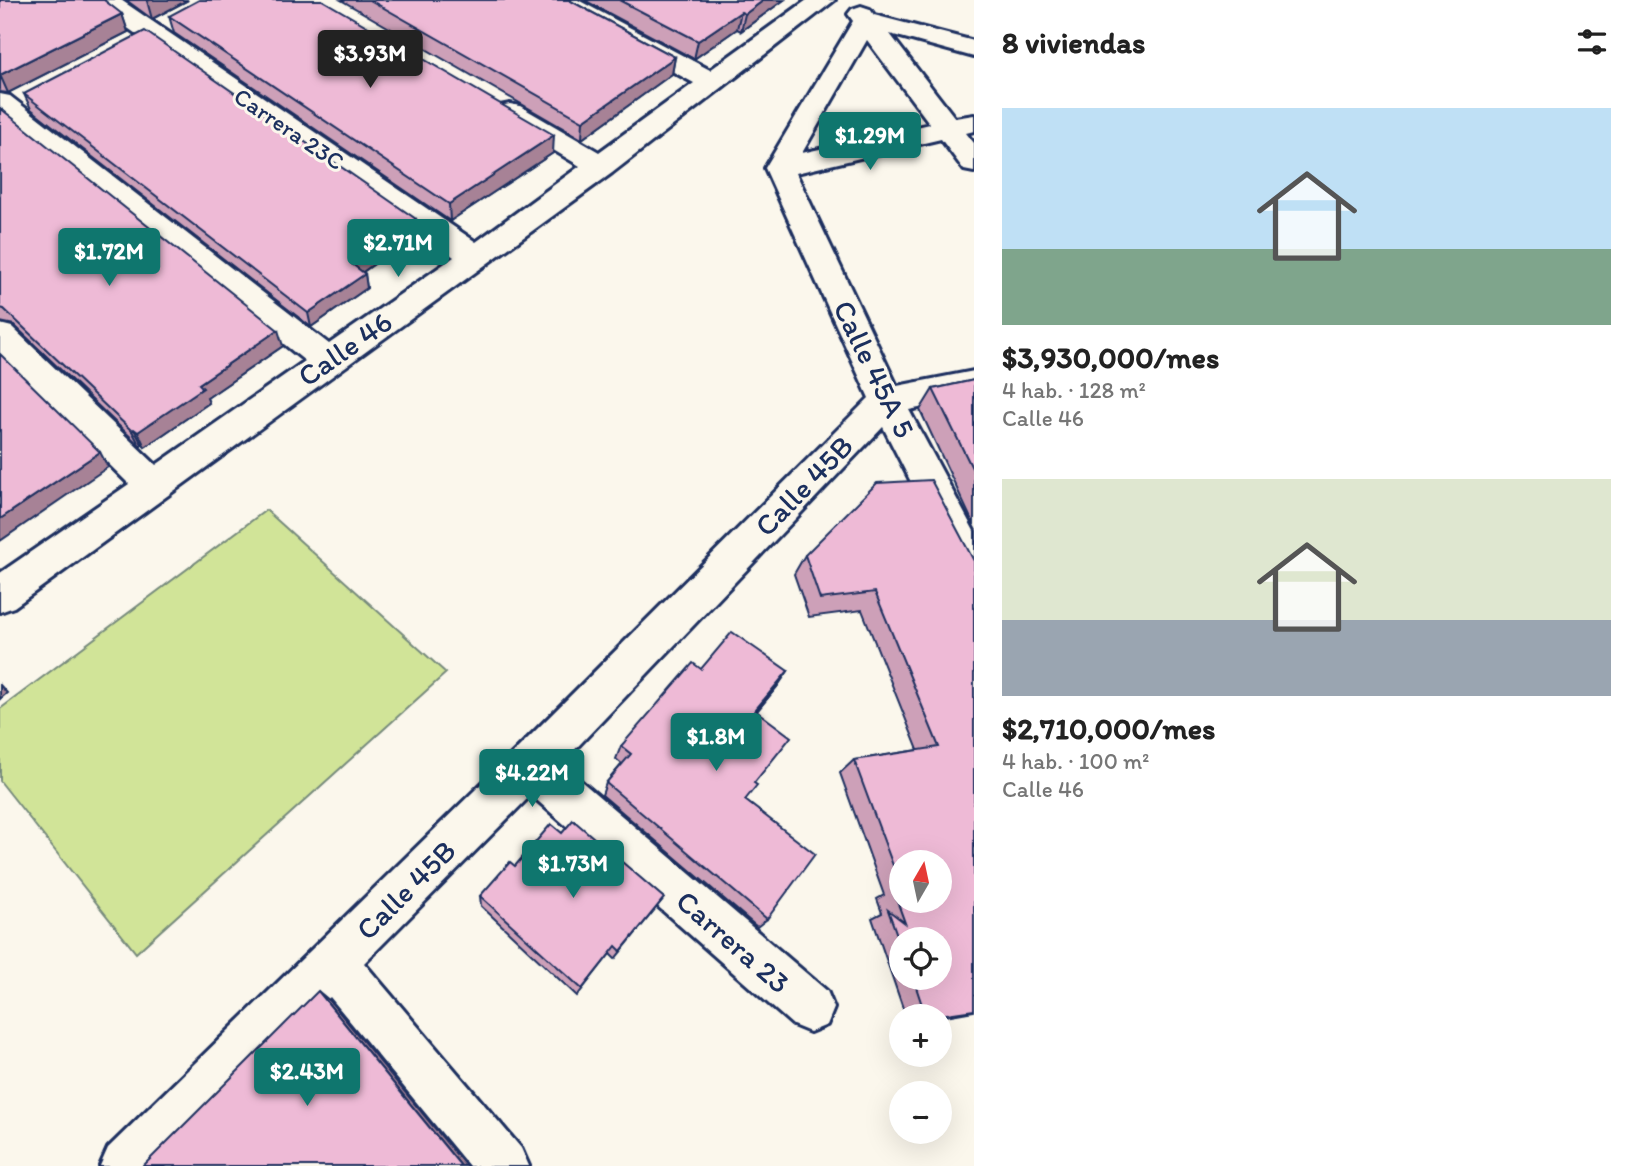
<!DOCTYPE html>
<html lang="es">
<meta charset="utf-8">
<style>
body{margin:0;font-family:Itim,sans-serif;background:#f6f6f6;color:#222;height:100vh;display:flex;flex-direction:column;font-size:26px;white-space:nowrap}
*{box-sizing:border-box;margin:0}
p{font-size:23px;color:#767676}
.icon{flex:none;width:38px;height:38px;fill:none;stroke:currentColor;stroke-width:2;stroke-linecap:round;stroke-linejoin:round}
.map{position:relative;flex:1;overflow:hidden}
.details{display:flex;flex-direction:column;background:#fff;width:665px}
.details>*{flex:none}
.needle{width:46px;rotate:9deg}
.fabs{position:absolute;left:889px;top:850px;display:grid;gap:14px}
.fabs a{display:grid;place-items:center;width:63px;height:63px;border-radius:50%;background:#fff;box-shadow:0 7px 28px #0002;font-size:35px}
.price{position:absolute;translate:-50% -60px;padding:0 16px;border-radius:7px;background:#0f766e;color:#fff;font-size:23px;line-height:46px;filter:drop-shadow(0 2px 4px #0008)}
.price::after{content:'';position:absolute;left:50%;top:42px;width:21px;height:16px;margin-left:-10px;background:inherit;clip-path:polygon(0 0,100% 0,50% 100%)}
.price.selected{background:#222;color:#fff}
ul{padding:0;list-style:none}
li{display:grid;align-content:center;gap:14px;height:371px;padding:0 28px}
li span{display:grid;place-items:center;height:217px;border-radius:0px;color:#555}
li>.icon{margin-inline-start:auto}
span .icon{width:126px;height:126px;fill:#fffc;stroke-width:1}
li b{font-size:30px}
h2{display:flex;justify-content:space-between;align-items:center;height:84px;padding:0 28px;font-size:30px}
main{display:flex;flex:1;min-height:0}
.map>svg:first-child{display:block}
.green{fill:#d1e498;stroke:#768a7b;stroke-width:2}
.lines{fill:none;stroke-linecap:round;stroke-linejoin:round}
.minor-casing{stroke:#1b2f5e;stroke-width:6}
.minor{fill:#fbf7ec;fill-rule:evenodd}
.wall{fill:#cda0b8;stroke:#1b2f5e;stroke-width:2;fill-rule:evenodd}
.shaded-wall{fill:#a78296;stroke:#1b2f5e;stroke-width:2}
.building{fill:#eebad6;stroke:#1b2f5e;stroke-width:2}
.labels{text-anchor:middle;stroke-width:6;stroke-linejoin:round;paint-order:stroke}
.far-street-label{font-size:24px;fill:#1b2f5e;stroke:#fbf7ec}
.street-label{font-size:30px;fill:#1b2f5e;stroke:#fbf7ec}
</style>
<main>
<div class="map">
<svg width="974" height="1166" viewBox="0 0 974 1166">
<rect width="100%" height="100%" fill="#fbf7ec"/>
<filter id="ink" filterUnits="userSpaceOnUse"><feTurbulence type="fractalNoise" baseFrequency=".0143" numOctaves="2"/><feDisplacementMap in="SourceGraphic" scale="14" xChannelSelector="R" yChannelSelector="G"/><feConvolveMatrix kernelMatrix="1 2 1 2 8 2 1 2 1" color-interpolation-filters="sRGB"/></filter>
<g filter="url(#ink)">
<path class="green" d="M 266,510 L 446,673 L 136,953 L 0,781 L 0,709 Z"/>
<g class="lines">
<defs>
<g id="minor">
<path d="M 92,0 L 121,0 L 476,242 L 580,166 L 500,118 L 496,112 L 500,106 L 510,104 L 520,106 L 599,152 L 694,83 L 550,5 L 547,0 L 578,0 L 710,70 L 807,0 L 835,0 L 612,173 L 14,607 L 0,612 L 0,573 L 129,484 L 0,356 L 0,324 L 12,327 L 156,465 L 305,361 L 0,116 L 0,94 L 10,96 L 329,344 L 454,257 L 95,5 Z"/>
<path d="M 861,6 L 870,9 L 874,15 L 974,41 L 974,57 L 890,34 L 955,118 L 974,115 L 974,131 L 966,133 L 974,143 L 974,172 L 964,170 L 941,139 L 796,173 L 897,386 L 974,371 L 974,397 L 909,410 L 974,531 L 974,584 L 961,580 L 883,427 L 561,764 L 827,991 L 834,1008 L 827,1025 L 810,1032 L 793,1025 L 531,795 L 364,963 L 521,1148 L 529,1166 L 469,1166 L 330,997 L 163,1166 L 100,1166 L 108,1148 L 515,751 L 869,398 L 765,168 L 853,21 L 848,14 L 852,9 ZM 867,40 L 930,124 L 802,153 Z"/>
</g>
</defs>
<use href="#minor" class="minor-casing"/>
<use href="#minor" class="minor"/>
</g>
<g class="wall">
<path d="M 0,0 L 122,14 L 128,32 L 8,93 L 0,92 Z"/>
<path d="M 126,0 L 188,0 L 152,19 Z"/>
<path d="M 341,0 L 569,0 L 675,57 L 672,74 L 582,139 Z"/>
<path d="M 584,0 L 784,0 L 741,31 L 737,29 L 694,59 Z"/>
<path d="M 169,16 L 553,153 L 450,221 L 174,33 Z"/>
<path d="M 24,94 L 417,234 L 363,272 L 365,274 L 367,288 L 311,327 L 31,109 Z"/>
<path d="M 0,108 L 283,346 L 207,398 L 209,403 L 145,447 L 142,444 L 140,446 L 14,325 L 0,322 Z"/>
<path d="M 974,380 L 974,525 L 920,410 L 933,389 Z"/>
<path d="M 805,555 L 974,561 L 974,1011 L 940,1017 L 906,1017 L 872,918 L 882,913 L 877,899 L 884,895 L 840,773 L 854,760 L 918,750 L 862,610 L 809,617 L 794,574 ZM 901,863 L 940,901 L 901,901 ZM 901,940 L 940,978 L 901,978 Z"/>
<path d="M 701,669 L 788,671 L 777,687 L 757,711 L 754,783 L 745,800 L 767,919 L 757,927 L 602,795 L 606,783 L 622,764 L 616,759 L 621,746 Z"/>
<path d="M 562,833 L 664,898 L 615,959 L 610,954 L 577,996 L 481,906 L 480,896 L 515,866 Z"/>
</g>
<g class="shaded-wall">
<path d="M 150,0 L 188,0 L 152,19 L 147,1 Z"/>
<path d="M 764,0 L 784,0 L 741,31 L 745,14 Z"/>
<path d="M 741,12 L 737,29 L 694,59 L 698,41 Z"/>
<path d="M 122,14 L 128,32 L 8,93 L 0,75 Z"/>
<path d="M 675,57 L 672,74 L 582,139 L 583,121 Z"/>
<path d="M 554,135 L 553,153 L 450,221 L 449,204 Z"/>
<path d="M 416,219 L 417,234 L 354,278 L 352,264 Z"/>
<path d="M 365,274 L 367,288 L 311,327 L 308,313 Z"/>
<path d="M 278,330 L 283,346 L 207,398 L 209,403 L 145,447 L 138,432 L 199,384 Z"/>
<path d="M 134,429 L 142,444 L 140,446 L 132,431 Z"/>
<path d="M 100,452 L 108,467 L 0,541 L 0,519 Z"/>
<path d="M 788,671 L 777,687 L 746,724 L 755,710 Z"/>
<path d="M 0,685 L 7,693 L 0,699 Z"/>
<path d="M 318,991 L 330,1001 L 466,1166 L 461,1166 Z"/>
</g>
<g class="building">
<path d="M 0,0 L 104,0 L 122,14 L 0,75 Z"/>
<path d="M 199,0 L 322,0 L 554,135 L 449,204 L 169,16 Z"/>
<path d="M 370,0 L 569,0 L 675,57 L 583,121 Z"/>
<path d="M 619,0 L 764,0 L 745,14 L 741,12 L 698,41 Z"/>
<path d="M 145,31 L 416,219 L 352,264 L 365,274 L 308,313 L 24,94 Z"/>
<path d="M 0,108 L 278,330 L 199,384 L 203,388 L 138,432 L 134,429 L 132,431 L 4,309 L 0,308 Z"/>
<path d="M 0,354 L 100,452 L 0,519 Z"/>
<path d="M 974,380 L 974,472 L 933,389 Z"/>
<path d="M 931,480 L 974,561 L 974,1010 L 926,1017 L 913,978 L 940,978 L 940,940 L 901,940 L 901,946 L 888,910 L 905,923 L 893,890 L 901,896 L 901,901 L 940,901 L 940,863 L 901,863 L 901,887 L 854,760 L 939,747 L 875,592 L 820,599 L 805,555 L 877,483 Z"/>
<path d="M 732,632 L 788,671 L 755,710 L 791,737 L 754,783 L 757,785 L 745,800 L 815,854 L 767,919 L 606,783 L 631,754 L 621,746 L 693,663 L 701,669 Z"/>
<path d="M 573,820 L 664,898 L 621,951 L 616,946 L 582,989 L 480,896 L 510,862 L 515,866 L 551,824 L 562,833 Z"/>
<path d="M 318,991 L 461,1166 L 143,1166 Z"/>
</g>
</g>
<g class="labels">
<g class="far-street-label">
<text transform="translate(289 129) rotate(34)" y="8">Carrera 23C</text>
</g>
<g class="street-label">
<text transform="translate(345 349) rotate(-35)" y="10">Calle 46</text>
<text transform="translate(874 369) rotate(64)" y="10">Calle 45A 5</text>
<text transform="translate(804 486) rotate(-46)" y="10">Calle 45B</text>
<text transform="translate(406 890) rotate(-45)" y="10">Calle 45B</text>
<text transform="translate(733 942) rotate(41)" y="10">Carrera 23</text>
</g>
</g>
</svg>
<div class="fabs">
<a><svg class="needle" viewBox="-14 -14 28 28"><path d="M0-13l5 13h-10z" fill="#e53935"/><path d="M0 13l5-13h-10z" fill="#767676"/></svg></a>
<a><svg class="icon" aria-label="locate" viewBox="0 0 24 24"><circle cx="12" cy="12" r="6"/><path d="M12 2v4M12 18v4M2 12h4M18 12h4"/></svg></a>
<a>+</a>
<a>−</a>
</div>
<b class="price selected" style="left:370px;top:90px">$3.93M</b>
<b class="price" style="left:870px;top:172px">$1.29M</b>
<b class="price" style="left:398px;top:279px">$2.71M</b>
<b class="price" style="left:109px;top:288px">$1.72M</b>
<b class="price" style="left:716px;top:773px">$1.8M</b>
<b class="price" style="left:532px;top:809px">$4.22M</b>
<b class="price" style="left:573px;top:900px">$1.73M</b>
<b class="price" style="left:307px;top:1108px">$2.43M</b>
</div>
<section class="details">
<h2>8 viviendas<svg class="icon" aria-label="filters" viewBox="0 0 24 24"><path d="M4 7h16M4 17h16"/><circle cx="9" cy="7" r="2"/><circle cx="15" cy="17" r="2"/></svg></h2>
<ul>
<li><span style="background:linear-gradient(#bfe0f5 65%,#7fa58c 0)"><svg class="icon" aria-label="home" viewBox="0 0 24 24"><path d="M3 11l9-7 9 7M6 9v11h12V9"/></svg></span><div><b>$3,930,000/mes</b><p>4 hab. · 128 m²</p><p>Calle 46</p></div></li>
<li><span style="background:linear-gradient(#dfe7d0 65%,#9aa5b1 0)"><svg class="icon" aria-label="home" viewBox="0 0 24 24"><path d="M3 11l9-7 9 7M6 9v11h12V9"/></svg></span><div><b>$2,710,000/mes</b><p>4 hab. · 100 m²</p><p>Calle 46</p></div></li>
</ul>
</section>
</main>
